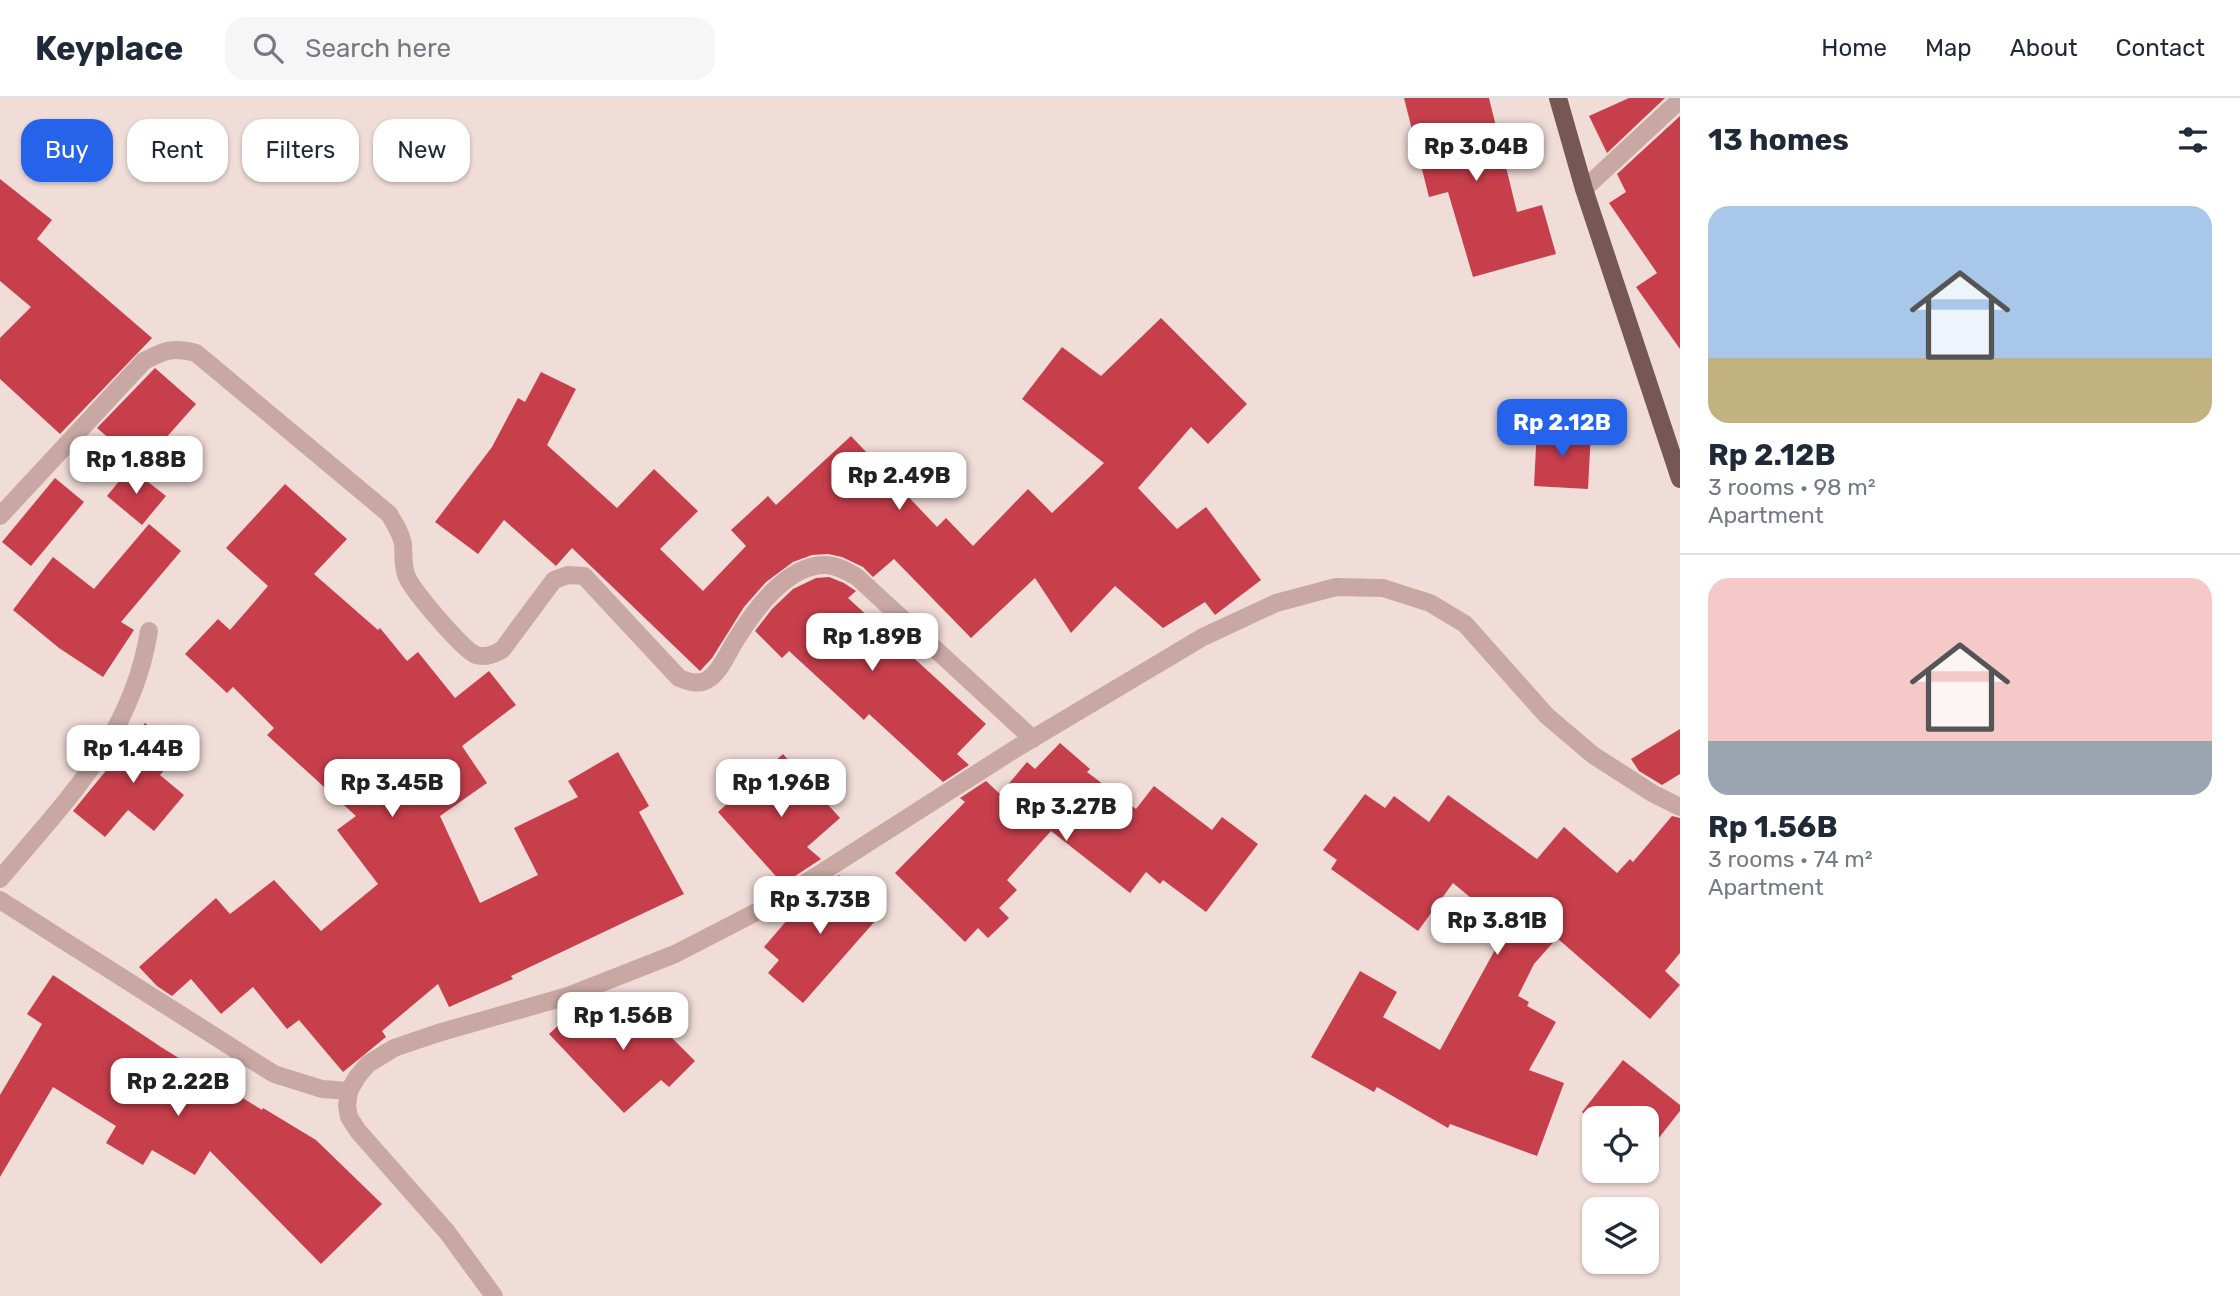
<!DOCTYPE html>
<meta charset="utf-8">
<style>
body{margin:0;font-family:Rubik,sans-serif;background:#f6f6f7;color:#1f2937;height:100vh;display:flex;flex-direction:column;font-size:26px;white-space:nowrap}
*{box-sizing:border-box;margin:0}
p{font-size:23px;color:#747a83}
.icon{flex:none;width:38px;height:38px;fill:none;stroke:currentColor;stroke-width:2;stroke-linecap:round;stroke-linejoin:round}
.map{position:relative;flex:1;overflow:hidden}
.details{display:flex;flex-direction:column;background:#fff;width:560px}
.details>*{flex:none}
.guide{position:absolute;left:21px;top:21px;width:665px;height:63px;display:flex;gap:14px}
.tools{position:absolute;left:1582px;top:1008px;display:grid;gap:14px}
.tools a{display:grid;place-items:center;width:77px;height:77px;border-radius:14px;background:#fff;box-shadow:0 2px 5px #0004;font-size:35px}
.price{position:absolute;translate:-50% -60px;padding:0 16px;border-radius:14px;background:#fff;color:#222;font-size:23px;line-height:46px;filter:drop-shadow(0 2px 4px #0008)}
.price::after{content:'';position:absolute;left:50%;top:42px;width:21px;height:16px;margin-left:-10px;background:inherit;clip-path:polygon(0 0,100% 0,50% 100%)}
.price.current{background:#2563eb;color:#fff}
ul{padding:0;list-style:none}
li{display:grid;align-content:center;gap:14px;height:371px;padding:0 28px}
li+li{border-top:2px solid #e0e1e3}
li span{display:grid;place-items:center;height:217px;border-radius:21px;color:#555}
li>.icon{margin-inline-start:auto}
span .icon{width:126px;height:126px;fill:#fffc;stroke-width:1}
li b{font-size:30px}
h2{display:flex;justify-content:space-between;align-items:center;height:84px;padding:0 28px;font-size:30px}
.chip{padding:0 24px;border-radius:21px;background:#fff;box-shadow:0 2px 5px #0004;font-size:24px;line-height:63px}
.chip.current{background:#2563eb;color:#fff}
header{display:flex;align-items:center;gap:42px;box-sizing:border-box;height:98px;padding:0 35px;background:#fff;border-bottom:2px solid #e0e1e3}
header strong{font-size:33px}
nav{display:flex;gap:38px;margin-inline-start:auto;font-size:24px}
.search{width:490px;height:63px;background:#f6f6f7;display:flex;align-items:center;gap:18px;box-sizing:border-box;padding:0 24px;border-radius:21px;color:#747a83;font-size:26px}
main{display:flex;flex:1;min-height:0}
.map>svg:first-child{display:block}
.building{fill:#c83f4c}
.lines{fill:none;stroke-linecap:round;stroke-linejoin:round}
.street{stroke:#c9a8a4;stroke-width:18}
.primary{stroke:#775656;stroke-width:18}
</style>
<header>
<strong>Keyplace</strong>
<div class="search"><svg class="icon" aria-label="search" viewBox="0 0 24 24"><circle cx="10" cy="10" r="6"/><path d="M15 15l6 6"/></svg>Search here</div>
<nav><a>Home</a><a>Map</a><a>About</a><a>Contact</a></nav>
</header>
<main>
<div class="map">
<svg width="1680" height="1198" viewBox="0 0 1680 1198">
<rect width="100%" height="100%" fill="#f1ddd8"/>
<g class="building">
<path d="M 1404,0 L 1489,0 L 1517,114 L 1542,107 L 1556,156 L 1473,179 L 1448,94 L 1429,99 Z"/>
<path d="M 1629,0 L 1665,0 L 1607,55 L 1589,18 Z"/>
<path d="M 1680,18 L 1680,251 L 1636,189 L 1657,175 L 1609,105 L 1626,94 L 1617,76 Z"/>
<path d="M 0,81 L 52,122 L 37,141 L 152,240 L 60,336 L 0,281 L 0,240 L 31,209 L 0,183 Z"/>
<path d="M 1161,220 L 1247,306 L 1208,346 L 1191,329 L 1138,390 L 1177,431 L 1206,409 L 1261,482 L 1215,517 L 1205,504 L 1163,530 L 1115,488 L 1071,535 L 1035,480 L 971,540 L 894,461 L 873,479 L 863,469 L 842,459 L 828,456 L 812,457 L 793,464 L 766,484 L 744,509 L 712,560 L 700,573 L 572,450 L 556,468 L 504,422 L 478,456 L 435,424 L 492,349 L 518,300 L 525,304 L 541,274 L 576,291 L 547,347 L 617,410 L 654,371 L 698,413 L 660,451 L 703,493 L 746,448 L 731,432 L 768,398 L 776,407 L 851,338 L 937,429 L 946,420 L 973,448 L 1028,391 L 1052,415 L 1104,365 L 1022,301 L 1062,249 L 1101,278 Z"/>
<path d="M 155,270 L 196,306 L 141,368 L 97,330 Z"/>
<path d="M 1537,330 L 1591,334 L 1588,391 L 1534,388 Z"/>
<path d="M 130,370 L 166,398 L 142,427 L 107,398 Z"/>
<path d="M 55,380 L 84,404 L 31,468 L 2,444 Z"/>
<path d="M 285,386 L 347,441 L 314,476 L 378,532 L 380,530 L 407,563 L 418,554 L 455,600 L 489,573 L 516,607 L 462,648 L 487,685 L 440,718 L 480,805 L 538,777 L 514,730 L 578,699 L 568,683 L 618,654 L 649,708 L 639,714 L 684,796 L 511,878 L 513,881 L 449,909 L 438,886 L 382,933 L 386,939 L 343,974 L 299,922 L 287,931 L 253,889 L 221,916 L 191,881 L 172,898 L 157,888 L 139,869 L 216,800 L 230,816 L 274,782 L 321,833 L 378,786 L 337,732 L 356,718 L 267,637 L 274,630 L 233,589 L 227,595 L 185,556 L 218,521 L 230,532 L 268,488 L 226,450 Z"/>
<path d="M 149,426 L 181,453 L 121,524 L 134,532 L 103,579 L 59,550 L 13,512 L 53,459 L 94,491 Z"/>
<path d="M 829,479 L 844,485 L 856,493 L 848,500 L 986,626 L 957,656 L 969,667 L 943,684 L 869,616 L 864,622 L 789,553 L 782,560 L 755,533 L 772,511 L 793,491 L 816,480 Z"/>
<path d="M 145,625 L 180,654 L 160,677 L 184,697 L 154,733 L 128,712 L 105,739 L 73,713 Z"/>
<path d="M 1680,631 L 1680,676 L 1662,687 L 1639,673 L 1631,661 Z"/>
<path d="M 1060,645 L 1090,671 L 1087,674 L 1136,711 L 1154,688 L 1212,732 L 1222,719 L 1258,746 L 1206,814 L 1163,782 L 1160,786 L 1146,774 L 1130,795 L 1051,733 L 1007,782 L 1017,792 L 999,810 L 1009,820 L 988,840 L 978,830 L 965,844 L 895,775 L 965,704 L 960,700 L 986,683 L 1000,696 L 1027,664 L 1035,671 Z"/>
<path d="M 783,656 L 840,720 L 807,749 L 821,761 L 783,786 L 718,714 Z"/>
<path d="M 1365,696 L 1385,710 L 1394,698 L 1429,724 L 1448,697 L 1537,761 L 1564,729 L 1617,775 L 1630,761 L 1633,764 L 1672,718 L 1680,720 L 1680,855 L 1665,873 L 1680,887 L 1650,921 L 1557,840 L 1534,866 L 1518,898 L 1529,904 L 1527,908 L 1556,924 L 1529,972 L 1564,985 L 1537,1058 L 1450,1026 L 1448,1030 L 1377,989 L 1374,994 L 1311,959 L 1360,873 L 1397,894 L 1383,919 L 1440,952 L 1507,830 L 1453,785 L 1418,833 L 1331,771 L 1337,762 L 1323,752 Z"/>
<path d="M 839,777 L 883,814 L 803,905 L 768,875 L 779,862 L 764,849 L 801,806 L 799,803 Z"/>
<path d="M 53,877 L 161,949 L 262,1012 L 263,1010 L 316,1042 L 382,1106 L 321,1166 L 210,1053 L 195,1077 L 152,1052 L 143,1067 L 106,1045 L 116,1028 L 53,989 L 0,1079 L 0,997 L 42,926 L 27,916 Z"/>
<path d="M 630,898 L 695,963 L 669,989 L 661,982 L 624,1015 L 549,936 L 580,907 L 600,928 Z"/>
<path d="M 1623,962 L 1680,1007 L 1680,1013 L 1647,1055 L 1647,1020 L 1594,1020 L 1594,1024 L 1582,1014 Z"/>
</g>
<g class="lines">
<g class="street">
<path d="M 1584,91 L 1680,2"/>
<path d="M 0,418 L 144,263 C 165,252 173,249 196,255 L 389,416 C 395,426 401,435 403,446 C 404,457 402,468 407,479 C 413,493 463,552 476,557 C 486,560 494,556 502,552 L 554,482 L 568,477 L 584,478 L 679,580 C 689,584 700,588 710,580 C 722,571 729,552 737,540 C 755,511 789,465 827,467 C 838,468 847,473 857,479 L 1033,641"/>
<path d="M 0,781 C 66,702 132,639 149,533"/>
<path d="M 0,802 L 274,976 L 322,991 L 349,993"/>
<path d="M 494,1198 L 447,1134 L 358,1033 L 349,1019 L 347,1008 L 349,993 L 357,979 L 368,966 L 394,950 L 438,935 L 568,898 L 675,856 L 774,805 L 1015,651 L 1203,539 L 1276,505 L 1336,489 L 1383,490 L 1430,505 L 1465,526 L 1547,618 L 1593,657 L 1652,695 L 1680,709"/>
</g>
<path class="primary" d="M 1558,0 L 1584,91 L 1680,381"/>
</g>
</svg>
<div class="tools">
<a><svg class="icon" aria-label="locate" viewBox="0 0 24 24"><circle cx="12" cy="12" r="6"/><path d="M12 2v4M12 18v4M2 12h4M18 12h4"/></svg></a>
<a><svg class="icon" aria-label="layers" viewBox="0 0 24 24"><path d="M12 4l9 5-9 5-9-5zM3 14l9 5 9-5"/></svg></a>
</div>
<b class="price" style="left:1476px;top:85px">Rp 3.04B</b>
<b class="price current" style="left:1562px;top:361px">Rp 2.12B</b>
<b class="price" style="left:136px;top:398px">Rp 1.88B</b>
<b class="price" style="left:899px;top:414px">Rp 2.49B</b>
<b class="price" style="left:872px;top:575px">Rp 1.89B</b>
<b class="price" style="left:133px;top:687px">Rp 1.44B</b>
<b class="price" style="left:392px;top:721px">Rp 3.45B</b>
<b class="price" style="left:781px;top:721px">Rp 1.96B</b>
<b class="price" style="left:1066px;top:745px">Rp 3.27B</b>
<b class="price" style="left:820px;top:838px">Rp 3.73B</b>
<b class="price" style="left:1497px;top:859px">Rp 3.81B</b>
<b class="price" style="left:623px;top:954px">Rp 1.56B</b>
<b class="price" style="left:178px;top:1020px">Rp 2.22B</b>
<div class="guide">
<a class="chip current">Buy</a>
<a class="chip">Rent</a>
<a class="chip">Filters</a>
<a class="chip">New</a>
</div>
</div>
<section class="details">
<h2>13 homes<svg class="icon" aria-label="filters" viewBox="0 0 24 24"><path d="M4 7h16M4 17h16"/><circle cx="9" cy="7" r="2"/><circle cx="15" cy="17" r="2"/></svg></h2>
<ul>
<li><span style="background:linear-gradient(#a9c7e8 70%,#c2b280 0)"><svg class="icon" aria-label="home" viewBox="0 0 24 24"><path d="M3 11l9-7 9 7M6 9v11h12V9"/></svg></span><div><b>Rp 2.12B</b><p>3 rooms · 98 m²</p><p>Apartment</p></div></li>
<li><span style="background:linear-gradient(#f6c9c9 75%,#9aa5b1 0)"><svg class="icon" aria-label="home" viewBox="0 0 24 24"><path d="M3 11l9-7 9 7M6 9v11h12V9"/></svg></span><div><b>Rp 1.56B</b><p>3 rooms · 74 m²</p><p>Apartment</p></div></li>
</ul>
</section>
</main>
